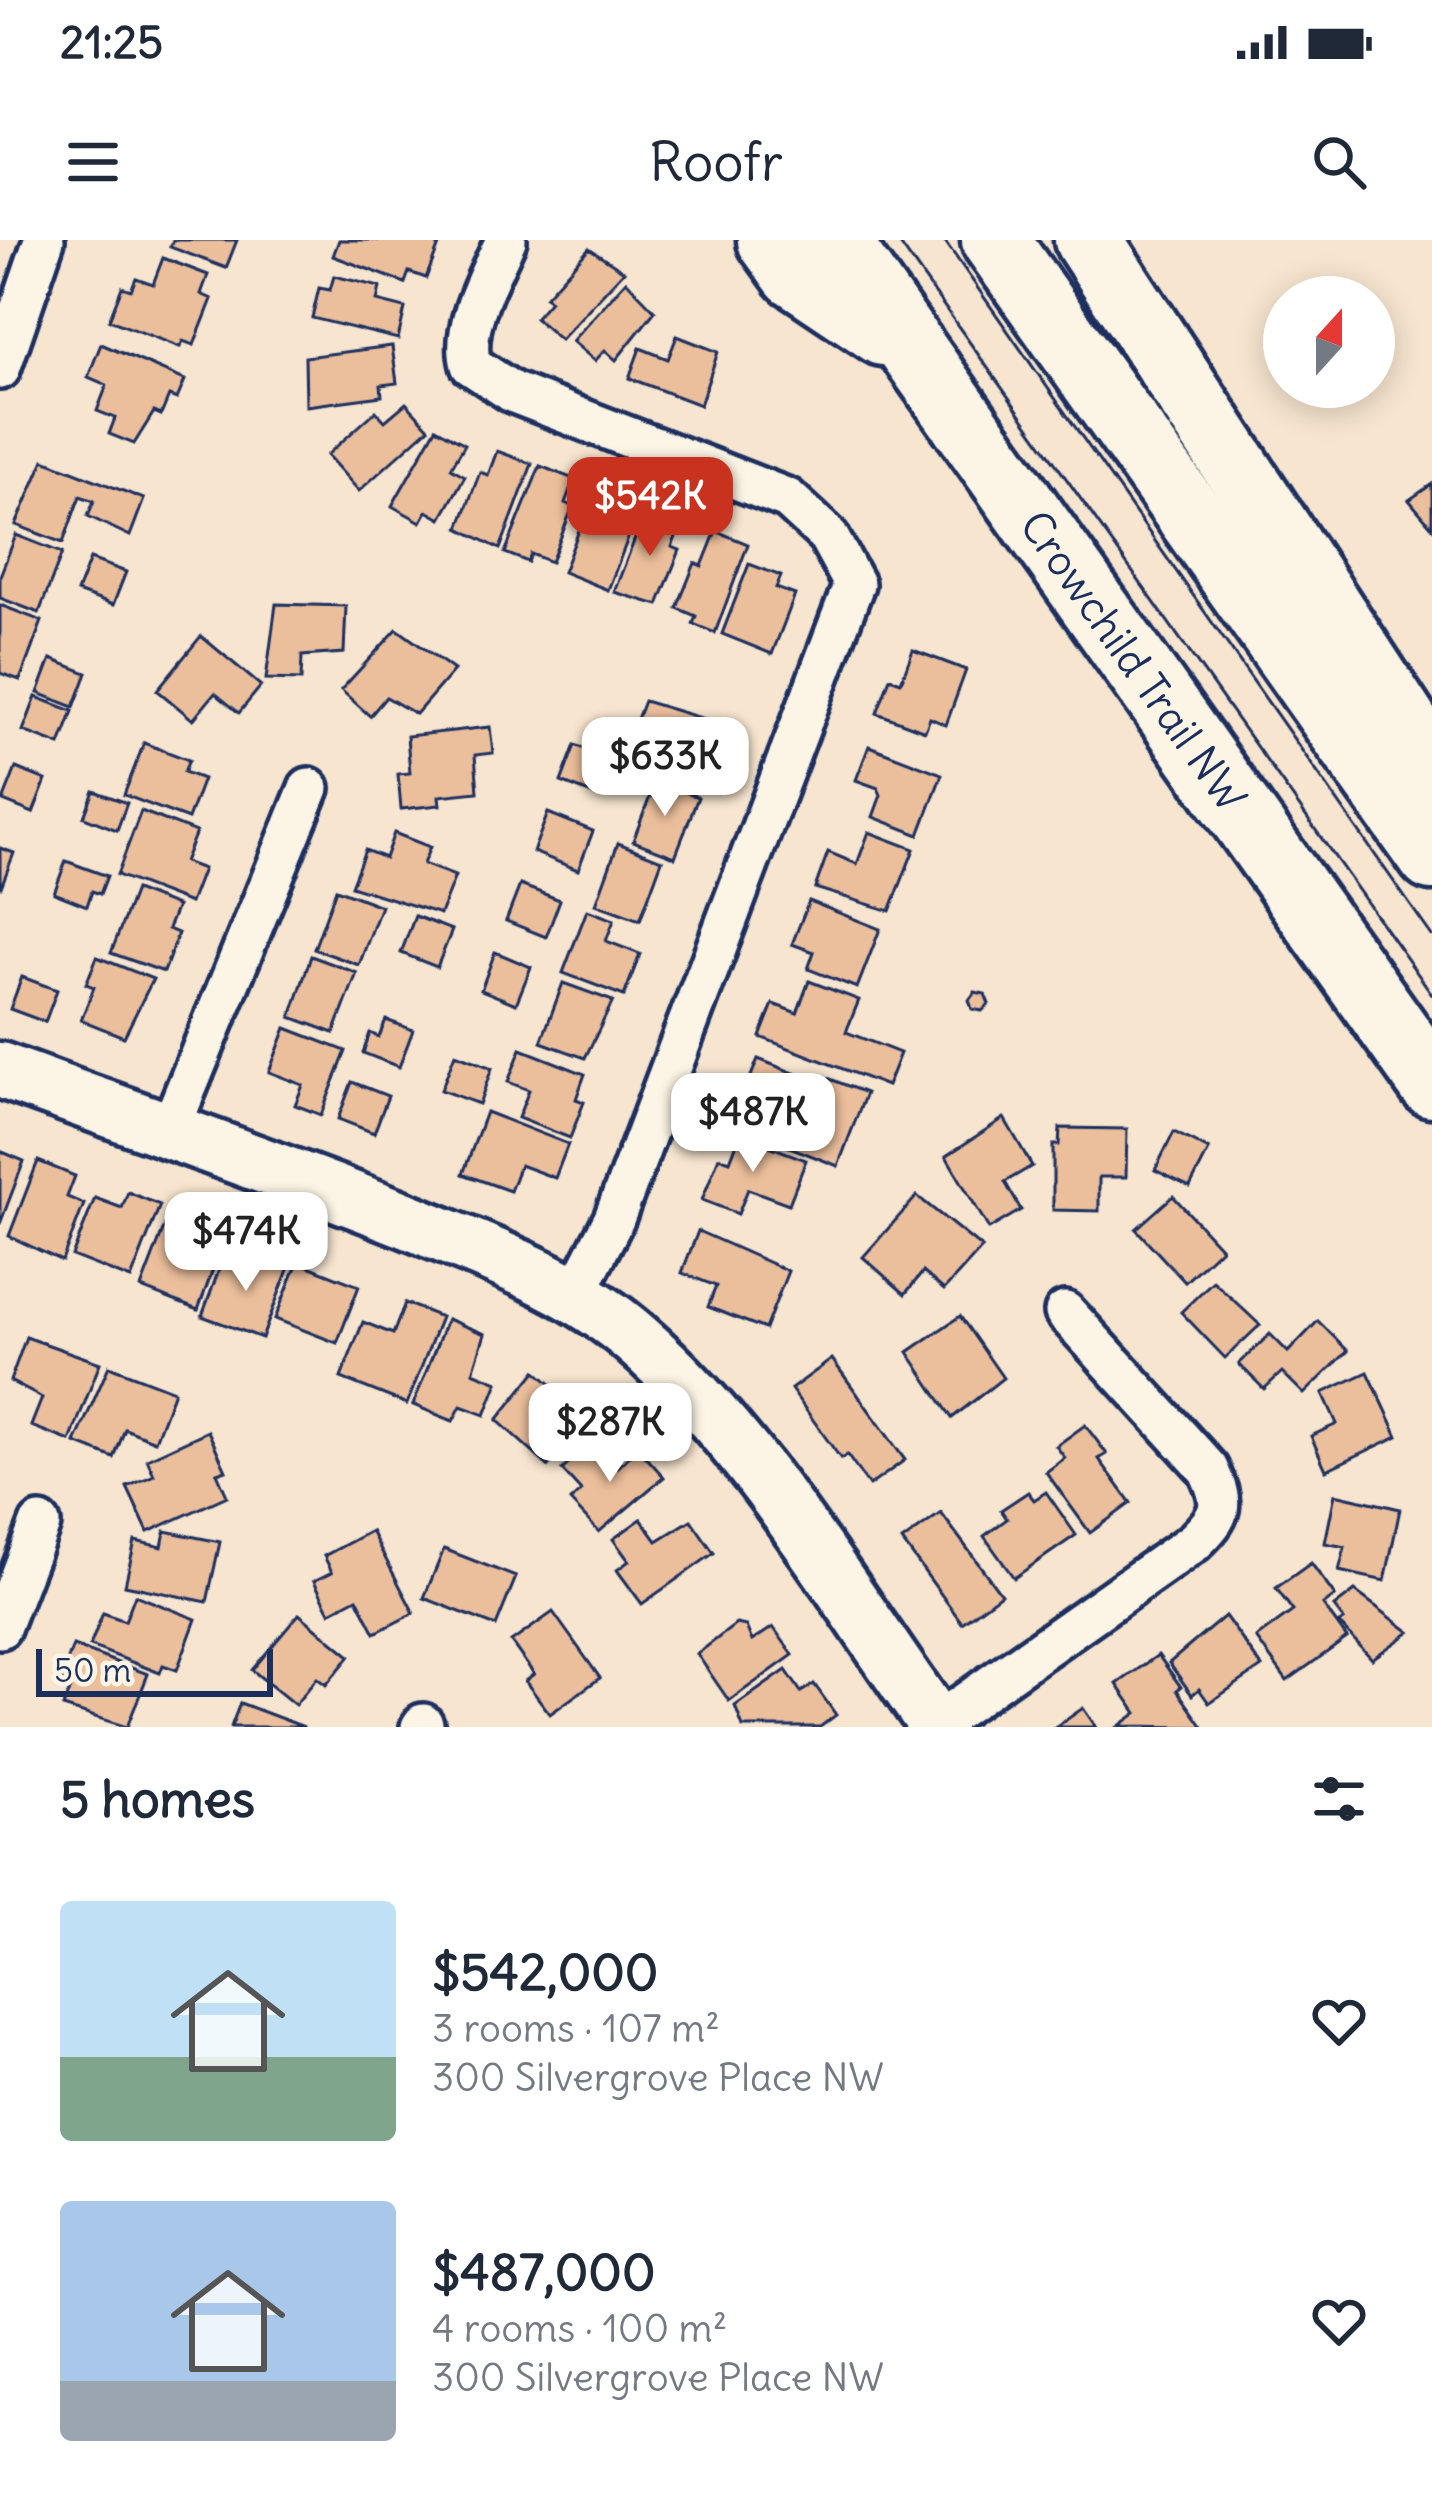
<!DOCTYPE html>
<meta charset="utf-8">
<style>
body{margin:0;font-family:Delius,sans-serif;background:#f2f2f3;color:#1f2937;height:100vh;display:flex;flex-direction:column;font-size:45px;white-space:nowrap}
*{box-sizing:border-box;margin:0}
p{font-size:39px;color:#747a83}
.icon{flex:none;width:66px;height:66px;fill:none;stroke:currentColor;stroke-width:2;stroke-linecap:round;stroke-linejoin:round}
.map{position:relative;height:1487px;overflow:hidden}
.side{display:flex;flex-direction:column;background:#fff;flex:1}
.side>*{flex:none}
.needle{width:78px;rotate:21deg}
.fabs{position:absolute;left:1263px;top:36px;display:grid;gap:24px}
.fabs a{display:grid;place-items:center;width:132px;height:132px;border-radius:50%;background:#fff;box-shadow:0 6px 30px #0003;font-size:60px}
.scale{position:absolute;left:36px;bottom:30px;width:237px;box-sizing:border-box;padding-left:12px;border:6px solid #1b2f5e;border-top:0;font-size:33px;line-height:42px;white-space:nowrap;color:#1b2f5e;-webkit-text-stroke:9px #fcf5e5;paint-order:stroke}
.price{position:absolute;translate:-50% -102px;padding:0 27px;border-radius:24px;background:#fff;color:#222;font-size:39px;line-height:78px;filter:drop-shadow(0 3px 6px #0008)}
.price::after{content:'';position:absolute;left:50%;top:72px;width:36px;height:27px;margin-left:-18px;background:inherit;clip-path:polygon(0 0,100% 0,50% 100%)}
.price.on{background:#c8321e;color:#fff}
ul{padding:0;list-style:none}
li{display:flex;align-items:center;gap:36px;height:300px;padding:0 60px}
li span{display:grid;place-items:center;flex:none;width:336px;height:240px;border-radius:12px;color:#555}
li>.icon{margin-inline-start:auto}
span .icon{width:144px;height:144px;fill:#fffc;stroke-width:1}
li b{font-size:51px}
h2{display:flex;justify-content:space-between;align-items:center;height:144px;padding:0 60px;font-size:51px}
.status{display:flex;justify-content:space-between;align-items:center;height:84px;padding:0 60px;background:#fff;direction:ltr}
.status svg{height:33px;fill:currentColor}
header{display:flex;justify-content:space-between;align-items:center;height:156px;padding:0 60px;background:#fff;font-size:54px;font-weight:600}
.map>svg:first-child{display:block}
.building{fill:#ecbf9c;stroke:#1b2f5e;stroke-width:3}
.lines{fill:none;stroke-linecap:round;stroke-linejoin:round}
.street-casing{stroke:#1b2f5e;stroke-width:48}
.secondary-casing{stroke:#1b2f5e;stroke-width:63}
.highway-casing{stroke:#1b2f5e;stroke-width:75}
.street{stroke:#fcf5e5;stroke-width:39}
.secondary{stroke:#fcf5e5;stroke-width:54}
.highway{stroke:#fcf5e5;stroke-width:66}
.tram{stroke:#1b2f5e;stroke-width:3}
.labels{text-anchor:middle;stroke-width:9;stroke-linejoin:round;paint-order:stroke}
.street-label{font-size:42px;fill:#1b2f5e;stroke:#fcf5e5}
</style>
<div class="status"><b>21:25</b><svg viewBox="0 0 49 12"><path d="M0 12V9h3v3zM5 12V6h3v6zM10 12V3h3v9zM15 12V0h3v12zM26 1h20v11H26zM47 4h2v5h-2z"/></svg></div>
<header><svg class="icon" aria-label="menu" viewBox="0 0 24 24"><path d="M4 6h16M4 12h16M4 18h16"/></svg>Roofr<svg class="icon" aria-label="search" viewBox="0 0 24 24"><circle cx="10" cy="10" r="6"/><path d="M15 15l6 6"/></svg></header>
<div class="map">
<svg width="1432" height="1487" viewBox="0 0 1432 1487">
<rect width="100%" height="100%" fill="#f7e5cf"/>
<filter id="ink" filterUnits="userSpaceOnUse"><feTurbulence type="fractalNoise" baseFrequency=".00833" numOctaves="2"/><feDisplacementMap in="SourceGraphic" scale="24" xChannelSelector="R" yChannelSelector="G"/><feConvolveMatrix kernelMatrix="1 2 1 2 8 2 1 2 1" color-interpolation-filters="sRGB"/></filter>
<g filter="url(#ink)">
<g class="building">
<path d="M 173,0 L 237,0 L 226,28 L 170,7 Z"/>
<path d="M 339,0 L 427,0 L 439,5 L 426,38 L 409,32 L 405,43 L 333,16 Z"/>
<path d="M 589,8 L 624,31 L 560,100 L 535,78 L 550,61 L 545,57 Z"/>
<path d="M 163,18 L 208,35 L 201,54 L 212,59 L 194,105 L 183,101 L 180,107 L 109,80 L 122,47 L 131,50 L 136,38 L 153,44 Z"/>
<path d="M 334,36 L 380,47 L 377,61 L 405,68 L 398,99 L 312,78 L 319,48 L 330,50 Z"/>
<path d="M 626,41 L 655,71 L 616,120 L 605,110 L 595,121 L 572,101 Z"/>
<path d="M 677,96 L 718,112 L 700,165 L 629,138 L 640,108 L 668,119 Z"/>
<path d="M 101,104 L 185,140 L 177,159 L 169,156 L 161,175 L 154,172 L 134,204 L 109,194 L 115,178 L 97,171 L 107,145 L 88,137 Z"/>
<path d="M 392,106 L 397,143 L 381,145 L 382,156 L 306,166 L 305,117 Z"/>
<path d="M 406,163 L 429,188 L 359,251 L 327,215 L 376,171 L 385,181 Z"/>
<path d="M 436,188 L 465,204 L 451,228 L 465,236 L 441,279 L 427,271 L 421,282 L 392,266 Z"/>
<path d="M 497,211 L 532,224 L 500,309 L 459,288 L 480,232 L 488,235 Z"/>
<path d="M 44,220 L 144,259 L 130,296 L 88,276 L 94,261 L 80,256 L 63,303 L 16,285 Z"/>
<path d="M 540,226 L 574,239 L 565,263 L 573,266 L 551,322 L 531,314 L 528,322 L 505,313 Z"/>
<path d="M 1432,244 L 1432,287 L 1409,260 Z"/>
<path d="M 609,250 L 642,262 L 608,350 L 563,332 L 586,272 L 598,277 Z"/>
<path d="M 647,268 L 682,282 L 672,307 L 680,310 L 658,365 L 614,352 Z"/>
<path d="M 716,291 L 748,304 L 715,393 L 693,384 L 696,376 L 677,368 L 695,323 L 702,326 Z"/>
<path d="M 16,295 L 62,313 L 39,373 L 0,358 L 0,336 Z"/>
<path d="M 90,319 L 126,332 L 113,365 L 77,352 Z"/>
<path d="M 749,324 L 781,336 L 776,348 L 795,355 L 772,414 L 722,394 Z"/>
<path d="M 276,364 L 346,366 L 344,413 L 302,416 L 301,440 L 266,439 Z"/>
<path d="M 0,365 L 42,381 L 20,440 L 0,433 Z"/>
<path d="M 397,389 L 454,430 L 416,474 L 386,457 L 370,476 L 341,450 Z"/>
<path d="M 201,396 L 261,446 L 239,473 L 215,453 L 193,480 L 157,450 Z"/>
<path d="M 913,410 L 966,430 L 946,485 L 930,478 L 925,491 L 877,473 L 890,438 L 901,442 Z"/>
<path d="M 51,419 L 87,433 L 74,467 L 38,453 Z"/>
<path d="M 36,457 L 73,471 L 60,505 L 23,491 Z"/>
<path d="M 644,461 L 738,489 L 726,521 L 702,512 L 697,523 L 681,516 L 675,532 L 645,520 L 655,492 L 635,484 Z"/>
<path d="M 490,487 L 493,513 L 475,515 L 478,552 L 439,556 L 440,565 L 401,569 L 398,534 L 410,533 L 407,496 Z"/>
<path d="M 144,503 L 189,520 L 184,532 L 203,539 L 188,579 L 124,555 Z"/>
<path d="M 575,505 L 611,519 L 597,556 L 561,542 Z"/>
<path d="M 869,506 L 942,534 L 919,595 L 873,577 L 881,555 L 878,548 L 856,540 Z"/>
<path d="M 16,528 L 46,540 L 33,573 L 3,561 Z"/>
<path d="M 656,541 L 698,557 L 675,617 L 633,601 Z"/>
<path d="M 94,551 L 127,563 L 117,590 L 84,577 Z"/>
<path d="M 141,571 L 196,592 L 184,622 L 203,629 L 190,663 L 117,635 Z"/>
<path d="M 548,573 L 593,591 L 578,630 L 533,612 Z"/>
<path d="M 869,592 L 914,609 L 890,671 L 815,648 L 828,612 L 857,624 Z"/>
<path d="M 394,593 L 430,607 L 423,624 L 455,636 L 440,674 L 351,646 L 365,610 L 385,618 Z"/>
<path d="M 618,603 L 662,620 L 640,680 L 596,664 Z"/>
<path d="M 0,608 L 14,613 L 1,647 L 0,647 Z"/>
<path d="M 66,621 L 107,636 L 100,654 L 92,651 L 87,666 L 54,653 Z"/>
<path d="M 520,645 L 560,660 L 546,697 L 506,681 Z"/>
<path d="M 336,649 L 381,666 L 359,725 L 314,709 Z"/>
<path d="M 135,650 L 177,666 L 168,689 L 178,693 L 164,732 L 111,713 Z"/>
<path d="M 809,661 L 880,689 L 857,748 L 808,729 L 814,712 L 792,704 Z"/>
<path d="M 587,670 L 614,680 L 606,701 L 640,714 L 624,756 L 563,733 Z"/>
<path d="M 415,676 L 452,690 L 437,727 L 401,713 Z"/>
<path d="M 495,712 L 531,727 L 516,764 L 481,750 Z"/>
<path d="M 311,716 L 357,733 L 334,793 L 291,777 Z"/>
<path d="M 97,717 L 153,739 L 124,797 L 81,780 L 94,747 L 86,744 Z"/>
<path d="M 22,737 L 57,750 L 45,782 L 10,769 Z"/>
<path d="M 809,741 L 859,760 L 846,792 L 900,813 L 887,846 L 760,797 L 773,764 L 797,773 Z"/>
<path d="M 563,743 L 613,761 L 585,818 L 541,802 Z"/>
<path d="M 975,752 L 985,754 L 989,764 L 982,771 L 972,769 L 969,760 Z"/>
<path d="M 386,780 L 413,790 L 399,827 L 363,813 L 370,793 L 379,797 Z"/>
<path d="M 286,788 L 346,811 L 321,875 L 295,865 L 303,845 L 269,832 Z"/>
<path d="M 521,809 L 585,834 L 576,859 L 584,862 L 570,898 L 518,878 L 529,850 L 508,842 Z"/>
<path d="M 455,814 L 492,828 L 479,864 L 441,850 Z"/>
<path d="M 758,819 L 817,842 L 820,835 L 866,853 L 838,926 L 756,894 L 766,867 L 780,870 L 743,856 Z"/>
<path d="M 352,842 L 388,856 L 374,893 L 338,879 Z"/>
<path d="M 486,872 L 568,904 L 555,938 L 520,925 L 510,951 L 463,934 Z"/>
<path d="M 1004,878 L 1032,926 L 1005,942 L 1021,970 L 989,989 L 946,916 Z"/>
<path d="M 1060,888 L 1127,889 L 1126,937 L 1099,937 L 1099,971 L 1053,970 L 1053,905 L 1059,905 Z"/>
<path d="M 1174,892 L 1209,910 L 1190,947 L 1155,930 Z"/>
<path d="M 740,895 L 806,920 L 789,964 L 748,949 L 738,974 L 702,960 L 719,917 L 730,921 Z"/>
<path d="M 0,911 L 24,921 L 0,984 Z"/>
<path d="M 38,921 L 75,936 L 67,957 L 84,964 L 62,1021 L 9,996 Z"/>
<path d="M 128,952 L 160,965 L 131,1039 L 72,1016 L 95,958 L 122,968 Z"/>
<path d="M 917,956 L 982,1008 L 944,1050 L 923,1032 L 905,1054 L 863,1017 Z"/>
<path d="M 1173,956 L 1221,1008 L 1185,1042 L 1136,989 Z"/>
<path d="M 167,980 L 199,993 L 195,1003 L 219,1013 L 198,1070 L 141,1048 Z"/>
<path d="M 698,991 L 788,1031 L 765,1089 L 708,1067 L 716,1046 L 682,1033 Z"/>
<path d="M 253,1013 L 289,1027 L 262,1098 L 202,1076 L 224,1016 L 244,1024 Z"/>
<path d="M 298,1022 L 359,1046 L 337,1103 L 275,1079 Z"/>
<path d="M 1213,1041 L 1260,1085 L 1225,1118 L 1181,1072 Z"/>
<path d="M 405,1063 L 441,1077 L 407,1164 L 341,1138 L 363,1082 L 393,1094 Z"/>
<path d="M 960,1076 L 1003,1138 L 952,1178 L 908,1112 Z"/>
<path d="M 447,1079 L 485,1094 L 473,1132 L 498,1142 L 485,1175 L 461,1166 L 453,1181 L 413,1165 Z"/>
<path d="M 1318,1081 L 1348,1111 L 1304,1154 L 1282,1132 L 1264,1149 L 1239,1124 L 1270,1094 L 1288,1112 Z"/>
<path d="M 26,1097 L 100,1123 L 70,1201 L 31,1186 L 42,1158 L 10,1141 Z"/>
<path d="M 832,1119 L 905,1220 L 869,1246 L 847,1215 L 841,1219 L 791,1149 Z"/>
<path d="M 109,1126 L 174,1151 L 155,1201 L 125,1189 L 114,1218 L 75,1203 Z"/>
<path d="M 536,1131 L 573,1164 L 563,1176 L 579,1191 L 548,1226 L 497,1180 Z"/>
<path d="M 1368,1132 L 1398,1196 L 1326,1230 L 1311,1196 L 1337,1184 L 1323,1153 Z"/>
<path d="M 1085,1185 L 1107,1214 L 1099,1219 L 1131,1263 L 1090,1293 L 1046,1232 L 1065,1218 L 1056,1206 Z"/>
<path d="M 208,1191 L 226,1230 L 217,1233 L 227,1256 L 148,1292 L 127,1247 L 154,1235 L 147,1219 Z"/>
<path d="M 587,1207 L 607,1228 L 613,1223 L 617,1228 L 638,1208 L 664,1237 L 599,1292 L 570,1261 L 581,1251 L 562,1230 Z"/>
<path d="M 1028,1252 L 1034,1260 L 1046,1252 L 1076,1295 L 1014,1338 L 984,1296 L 1007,1279 L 1001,1270 Z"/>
<path d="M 1335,1254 L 1400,1269 L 1385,1341 L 1339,1331 L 1345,1307 L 1325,1303 Z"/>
<path d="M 941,1273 L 1001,1354 L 962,1383 L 902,1301 Z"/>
<path d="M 641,1279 L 657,1301 L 691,1280 L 714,1313 L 642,1364 L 617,1330 L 629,1321 L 613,1299 Z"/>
<path d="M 165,1291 L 220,1302 L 207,1362 L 125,1345 L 135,1301 L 162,1307 Z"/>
<path d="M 371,1291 L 414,1373 L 375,1393 L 357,1358 L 330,1372 L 314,1341 L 332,1332 L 324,1316 Z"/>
<path d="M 444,1309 L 516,1337 L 496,1386 L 424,1358 Z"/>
<path d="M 1311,1323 L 1335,1356 L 1323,1365 L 1347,1398 L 1287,1441 L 1256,1398 L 1293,1371 L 1276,1348 Z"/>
<path d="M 1355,1351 L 1410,1392 L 1372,1419 L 1339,1383 L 1344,1380 L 1334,1367 Z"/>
<path d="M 135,1355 L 196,1379 L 177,1430 L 163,1425 L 160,1433 L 90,1406 L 103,1373 L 125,1381 Z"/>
<path d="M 553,1372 L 600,1438 L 550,1474 L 525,1441 L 534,1434 L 511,1402 Z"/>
<path d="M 299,1374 L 350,1416 L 326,1445 L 317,1438 L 295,1465 L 252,1430 Z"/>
<path d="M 1225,1376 L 1262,1427 L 1209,1463 L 1199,1449 L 1192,1455 L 1169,1423 Z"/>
<path d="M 736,1384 L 746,1386 L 752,1401 L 773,1387 L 793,1415 L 729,1461 L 697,1414 Z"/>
<path d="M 73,1406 L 148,1434 L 127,1487 L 63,1467 L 70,1448 L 60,1440 Z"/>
<path d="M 1158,1415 L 1181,1447 L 1177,1450 L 1203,1487 L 1119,1486 L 1137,1473 L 1117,1444 Z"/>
<path d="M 786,1430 L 801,1452 L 814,1444 L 836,1475 L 820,1487 L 743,1487 L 735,1466 Z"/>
<path d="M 240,1463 L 304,1487 L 231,1487 Z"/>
<path d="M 1083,1468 L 1096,1487 L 1056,1487 Z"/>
</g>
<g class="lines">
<defs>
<g id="street">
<path d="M 506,0 C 490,35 460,87 471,125 L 512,152 L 788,259 L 828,296 L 854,344 L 614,979 L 576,1053"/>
<path d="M 0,129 L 44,0"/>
<path d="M 169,891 L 309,548"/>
<path d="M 0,1388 L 40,1284"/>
<path d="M 936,1484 L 1194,1302 C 1223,1274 1225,1265 1208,1229 L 1065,1072"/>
<path d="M 421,1487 L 423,1484"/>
</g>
<path id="secondary" d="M 0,830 C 137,880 275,928 411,982 C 490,1015 570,1041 636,1099 C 755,1202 846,1359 938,1487"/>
<g id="highway">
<path d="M 771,0 L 795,33 L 883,92"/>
<path id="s1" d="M 835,0 L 1432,843"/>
<path d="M 995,0 L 1432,617"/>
<path d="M 1088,0 L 1432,526"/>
</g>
</defs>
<use href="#street" class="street-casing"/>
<use href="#secondary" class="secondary-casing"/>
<use href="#highway" class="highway-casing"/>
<use href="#street" class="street"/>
<use href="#secondary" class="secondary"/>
<use href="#highway" class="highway"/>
<g class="tram">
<path d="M 897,0 L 1432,754"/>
<path d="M 944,0 L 1432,696"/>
</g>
</g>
</g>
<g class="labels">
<g class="street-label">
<text dy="15" stroke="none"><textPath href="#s1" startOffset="516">Crowchild Trail NW</textPath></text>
</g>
</g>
</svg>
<div class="fabs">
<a><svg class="needle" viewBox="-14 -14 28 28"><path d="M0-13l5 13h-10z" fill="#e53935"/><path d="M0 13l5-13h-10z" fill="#747a83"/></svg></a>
</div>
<div class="scale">50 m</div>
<b class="price on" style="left:650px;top:319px">$542K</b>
<b class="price" style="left:665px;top:579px">$633K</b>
<b class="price" style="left:753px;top:935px">$487K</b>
<b class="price" style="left:246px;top:1054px">$474K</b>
<b class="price" style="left:610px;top:1245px">$287K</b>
</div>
<section class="side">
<h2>5 homes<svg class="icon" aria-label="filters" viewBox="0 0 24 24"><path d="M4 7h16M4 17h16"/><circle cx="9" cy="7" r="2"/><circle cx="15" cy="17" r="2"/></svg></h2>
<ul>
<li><span style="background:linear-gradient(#bfe0f5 65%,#7fa58c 0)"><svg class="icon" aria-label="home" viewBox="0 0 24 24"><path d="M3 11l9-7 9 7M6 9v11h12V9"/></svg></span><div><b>$542,000</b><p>3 rooms · 107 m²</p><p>300 Silvergrove Place NW</p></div><svg class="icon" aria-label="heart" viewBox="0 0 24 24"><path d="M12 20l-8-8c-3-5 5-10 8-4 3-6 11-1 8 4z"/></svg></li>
<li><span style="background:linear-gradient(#a9c7e8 75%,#9aa5b1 0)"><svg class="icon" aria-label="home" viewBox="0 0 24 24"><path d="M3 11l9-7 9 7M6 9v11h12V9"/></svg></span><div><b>$487,000</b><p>4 rooms · 100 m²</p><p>300 Silvergrove Place NW</p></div><svg class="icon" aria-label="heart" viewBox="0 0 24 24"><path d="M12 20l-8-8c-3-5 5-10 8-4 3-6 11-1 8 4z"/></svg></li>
</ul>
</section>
